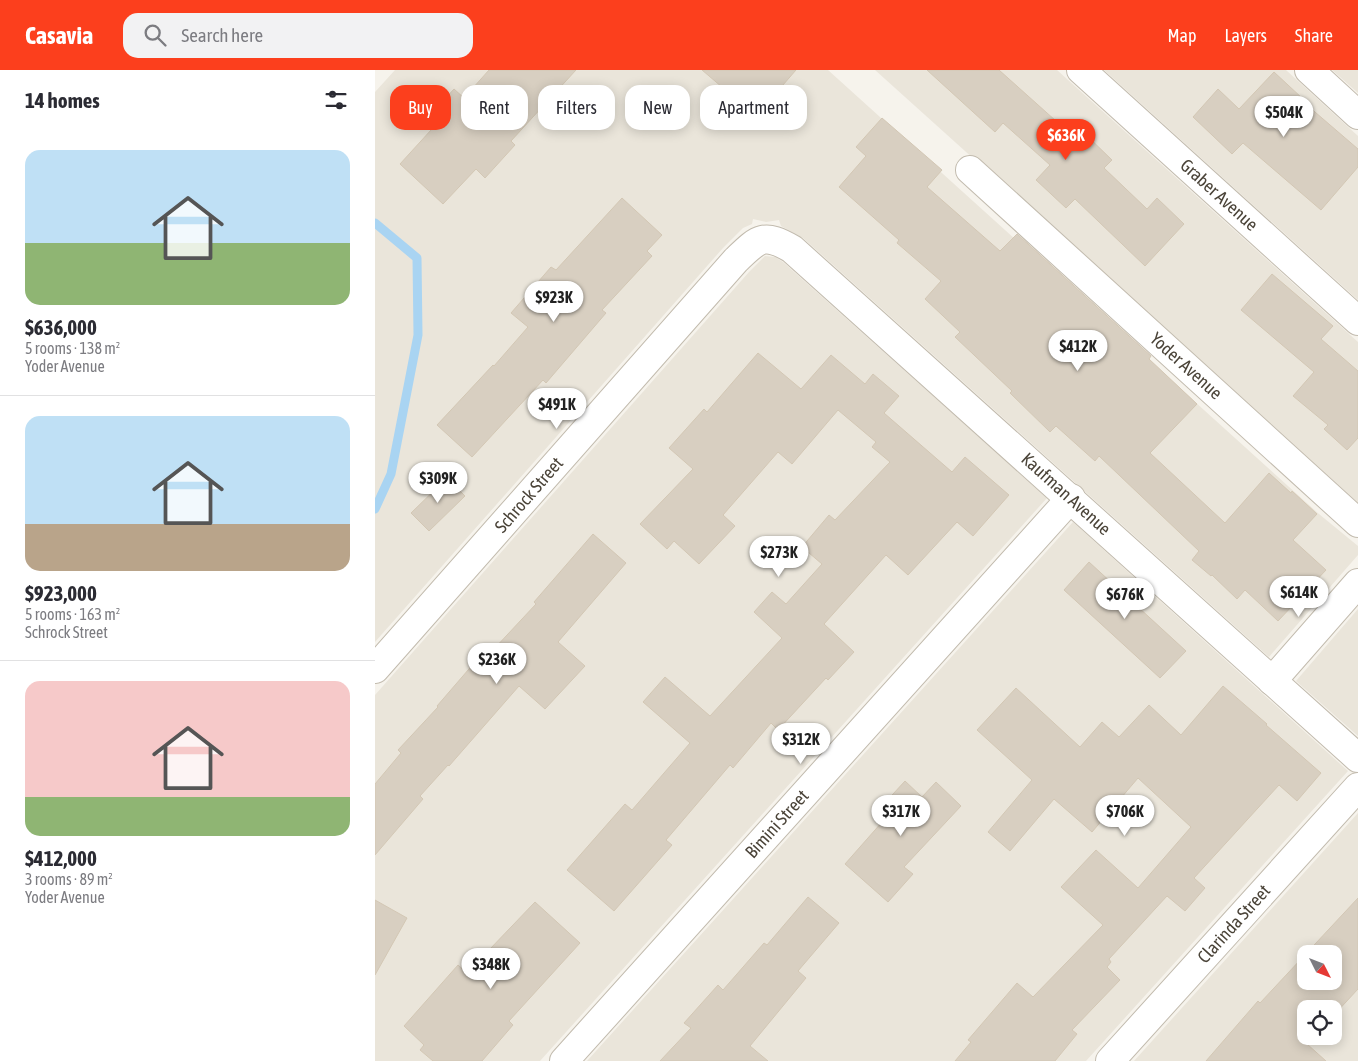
<!DOCTYPE html>
<meta charset="utf-8">
<style>
body{margin:0;font-family:"Asap Condensed",sans-serif;background:#f2f2f3;color:#2b2b33;height:100vh;display:flex;flex-direction:column;font-size:19px;white-space:nowrap}
*{box-sizing:border-box;margin:0}
p{font-size:16px;color:#7c7c81}
.icon{flex:none;width:28px;height:28px;fill:none;stroke:currentColor;stroke-width:2;stroke-linecap:round;stroke-linejoin:round}
.map{position:relative;flex:1;overflow:hidden}
.details{display:flex;flex-direction:column;background:#fff;width:375px}
.details>*{flex:none}
.guide{position:absolute;left:15px;top:15px;width:475px;height:45px;display:flex;gap:10px}
.needle{width:32px;rotate:132deg}
.buttons{position:absolute;left:922px;top:875px;display:grid;gap:10px}
.buttons a{display:grid;place-items:center;width:45px;height:45px;border-radius:10px;background:#fff;box-shadow:0 2px 12px #0003;font-size:25px}
.price{position:absolute;translate:-50% -42px;padding:0 11px;border-radius:18px;background:#fff;color:#222;font-size:16px;line-height:32px;filter:drop-shadow(0 1px 2px #0008)}
.price::after{content:'';position:absolute;left:50%;top:30px;width:15px;height:11px;margin-left:-8px;background:inherit;clip-path:polygon(0 0,100% 0,50% 100%)}
.price.on{background:#fc3f1d;color:#fff}
ul{padding:0;list-style:none}
li{display:grid;align-content:center;gap:10px;height:265px;padding:0 25px}
li+li{border-top:1px solid #e1e1e2}
li span{display:grid;place-items:center;height:155px;border-radius:15px;color:#555}
li>.icon{margin-inline-start:auto}
span .icon{width:90px;height:90px;fill:#fffc;stroke-width:1}
li b{font-size:21px}
h2{display:flex;justify-content:space-between;align-items:center;height:60px;padding:0 25px;font-size:21px}
.chip{padding:0 18px;border-radius:15px;background:#fff;box-shadow:0 2px 12px #0003;font-size:18px;line-height:45px}
.chip.on{background:#fc3f1d;color:#fff}
header{display:flex;align-items:center;gap:30px;box-sizing:border-box;height:70px;padding:0 25px;background:#fc3f1d;color:#fff}
header strong{font-size:24px}
nav{display:flex;gap:28px;margin-inline-start:auto;font-size:18px}
.search{width:350px;height:45px;background:#f2f2f3;display:flex;align-items:center;gap:12px;box-sizing:border-box;padding:0 18px;border-radius:15px;color:#7c7c81;font-size:19px}
main{display:flex;flex:1;min-height:0}
.map>svg:first-child{display:block}
.residential{fill:#eae5da;fill-rule:evenodd}
.lines{fill:none;stroke-linecap:round;stroke-linejoin:round}
.stream{stroke:#a9d4f2;stroke-width:9}
.building{fill:#d8cfc1;stroke:#d3c7b4;fill-rule:evenodd}
.minor-casing{stroke:#c2bbae;stroke-width:30}
.minor{stroke:#fff;stroke-width:28}
.labels{text-anchor:middle;stroke-width:4.5;stroke-linejoin:round;paint-order:stroke}
.street-label{font-size:18px;fill:#4b4439;stroke:#fff}
</style>
<header>
<strong>Casavia</strong>
<div class="search"><svg class="icon" aria-label="search" viewBox="0 0 24 24"><circle cx="10" cy="10" r="6"/><path d="M15 15l6 6"/></svg>Search here</div>
<nav><a>Map</a><a>Layers</a><a>Share</a></nav>
</header>
<main>
<section class="details">
<h2>14 homes<svg class="icon" aria-label="filters" viewBox="0 0 24 24"><path d="M4 7h16M4 17h16"/><circle cx="9" cy="7" r="2"/><circle cx="15" cy="17" r="2"/></svg></h2>
<ul>
<li><span style="background:linear-gradient(#bfe0f5 60%,#8fb573 0)"><svg class="icon" aria-label="home" viewBox="0 0 24 24"><path d="M3 11l9-7 9 7M6 9v11h12V9"/></svg></span><div><b>$636,000</b><p>5 rooms · 138 m²</p><p>Yoder Avenue</p></div></li>
<li><span style="background:linear-gradient(#bfe0f5 70%,#b9a48a 0)"><svg class="icon" aria-label="home" viewBox="0 0 24 24"><path d="M3 11l9-7 9 7M6 9v11h12V9"/></svg></span><div><b>$923,000</b><p>5 rooms · 163 m²</p><p>Schrock Street</p></div></li>
<li><span style="background:linear-gradient(#f6c9c9 75%,#8fb573 0)"><svg class="icon" aria-label="home" viewBox="0 0 24 24"><path d="M3 11l9-7 9 7M6 9v11h12V9"/></svg></span><div><b>$412,000</b><p>3 rooms · 89 m²</p><p>Yoder Avenue</p></div></li>
</ul>
</section>
<div class="map">
<svg width="983" height="991" viewBox="0 0 983 991">
<rect width="100%" height="100%" fill="#f6f3ec"/>
<g class="residential">
<path d="M 20,0 L 453,0 L 944,444 L 983,476 L 983,485 L 894,587 L 428,168 L 406,156 L 404,150 L 391,152 L 378,149 L 377,154 L 368,158 L 348,178 L 0,572 L 0,22 Z"/>
<path d="M 500,0 L 682,0 L 983,272 L 983,435 Z"/>
<path d="M 729,0 L 911,0 L 983,66 L 983,230 Z"/>
<path d="M 957,0 L 983,0 L 983,23 Z"/>
<path d="M 390,186 L 400,187 L 408,192 L 672,428 L 165,991 L 0,991 L 0,625 L 374,202 Z"/>
<path d="M 698,452 L 973,701 L 711,991 L 212,991 Z"/>
<path d="M 983,539 L 983,666 L 921,611 Z"/>
<path d="M 983,743 L 983,991 L 759,991 ZM 931,884 L 959,884 L 959,911 L 931,911 ZM 931,939 L 959,939 L 959,966 L 931,966 Z"/>
</g>
<g class="lines">
<path class="stream" d="M 0,153 L 42,188 L 43,265 L 16,404 L 0,439"/>
</g>
<g class="building">
<path d="M 114,0 L 201,0 L 136,71 L 140,75 L 110,108 L 101,99 L 68,134 L 25,94 L 56,60 L 48,53 L 79,19 L 89,28 Z"/>
<path d="M 327,0 L 421,0 L 381,46 Z"/>
<path d="M 552,0 L 624,0 L 700,68 L 707,61 L 737,90 L 729,98 L 772,139 L 782,128 L 809,154 L 770,196 L 700,129 L 691,138 L 661,110 L 675,95 L 628,53 L 620,62 Z"/>
<path d="M 899,2 L 927,28 L 926,30 L 983,79 L 983,97 L 946,140 L 868,73 L 857,84 L 818,47 L 843,19 L 864,39 Z"/>
<path d="M 507,48 L 567,100 L 552,117 L 625,181 L 642,164 L 776,286 L 774,289 L 822,334 L 775,383 L 850,453 L 894,403 L 916,423 L 917,421 L 942,444 L 918,470 L 951,500 L 903,551 L 870,520 L 862,529 L 837,505 L 836,506 L 817,490 L 824,481 L 724,386 L 720,391 L 681,356 L 675,362 L 635,323 L 637,321 L 580,267 L 585,262 L 550,229 L 566,211 L 522,173 L 524,170 L 464,117 L 491,86 L 481,77 Z"/>
<path d="M 247,128 L 287,165 L 272,181 L 277,186 L 227,240 L 231,243 L 171,313 L 168,310 L 97,387 L 62,355 L 118,295 L 119,296 L 153,257 L 136,243 L 176,197 L 181,200 Z"/>
<path d="M 897,204 L 958,256 L 946,269 L 983,301 L 983,368 L 972,380 L 949,359 L 953,355 L 918,326 L 939,302 L 866,240 Z"/>
<path d="M 383,283 L 426,319 L 456,285 L 490,314 L 498,304 L 524,326 L 509,343 L 577,402 L 590,387 L 634,425 L 598,466 L 582,452 L 533,505 L 511,485 L 449,554 L 479,582 L 453,610 L 451,608 L 403,660 L 396,653 L 358,698 L 355,695 L 291,770 L 297,775 L 239,841 L 192,800 L 250,734 L 257,740 L 315,673 L 268,632 L 290,607 L 335,646 L 407,568 L 379,542 L 397,522 L 411,534 L 447,494 L 427,477 L 454,445 L 460,450 L 515,392 L 497,377 L 501,372 L 463,340 L 417,394 L 403,382 L 348,445 L 360,456 L 324,494 L 299,471 L 292,479 L 265,454 L 318,399 L 294,378 L 329,339 L 332,342 Z"/>
<path d="M 72,408 L 90,426 L 54,461 L 36,443 Z"/>
<path d="M 218,464 L 251,493 L 183,572 L 210,596 L 170,639 L 144,616 L 74,696 L 73,695 L 45,726 L 48,729 L 0,785 L 0,714 L 26,683 L 23,680 L 63,637 L 62,636 L 100,592 L 104,595 L 161,534 L 159,532 Z"/>
<path d="M 714,492 L 811,581 L 785,608 L 689,520 Z"/>
<path d="M 848,616 L 892,654 L 891,655 L 946,703 L 922,731 L 904,715 L 819,808 L 830,818 L 810,841 L 792,826 L 734,889 L 736,892 L 732,897 L 745,910 L 697,960 L 702,964 L 680,991 L 580,991 L 596,972 L 593,970 L 642,913 L 658,927 L 728,855 L 686,817 L 721,780 L 763,818 L 816,757 L 763,708 L 717,762 L 679,729 L 635,781 L 613,762 L 657,710 L 602,660 L 641,618 L 705,677 L 727,652 L 744,667 L 774,635 L 806,665 Z"/>
<path d="M 530,711 L 547,727 L 561,712 L 586,736 L 529,797 L 538,804 L 513,832 L 470,794 L 515,743 L 507,736 Z"/>
<path d="M 433,827 L 464,853 L 423,901 L 431,908 L 375,976 L 393,991 L 285,991 L 316,958 L 309,953 L 343,915 L 348,920 L 389,873 L 392,875 Z"/>
<path d="M 983,828 L 983,919 L 959,945 L 959,939 L 931,939 L 931,966 L 939,966 L 932,974 L 951,991 L 831,991 L 883,931 L 885,933 ZM 931,884 L 959,884 L 959,911 L 931,911 Z"/>
<path d="M 0,830 L 32,848 L 0,905 Z"/>
<path d="M 160,832 L 205,873 L 134,951 L 138,955 L 107,991 L 58,991 L 45,980 L 49,975 L 29,956 L 83,895 L 92,903 Z"/>
</g>
<g class="lines">
<defs>
<g id="minor">
<path d="M 706,0 L 983,251"/>
<path d="M 934,0 L 983,45"/>
<path d="M 595,100 L 983,453"/>
<path d="M 0,599 L 361,190 C 383,169 388,162 417,179 L 983,688"/>
<path d="M 897,611 L 983,513"/>
<path d="M 189,991 L 696,428"/>
<path d="M 735,991 L 983,717"/>
</g>
</defs>
<use href="#minor" class="minor-casing"/>
<use href="#minor" class="minor"/>
</g>
<g class="labels">
<g class="street-label">
<text transform="translate(844 125) rotate(42)" y="6">Graber Avenue</text>
<text transform="translate(811 296) rotate(42)" y="6">Yoder Avenue</text>
<text transform="translate(691 424) rotate(42)" y="6">Kaufman Avenue</text>
<text transform="translate(154 425) rotate(-49)" y="6">Schrock Street</text>
<text transform="translate(402 754) rotate(-48)" y="6">Bimini Street</text>
<text transform="translate(859 854) rotate(-48)" y="6">Clarinda Street</text>
</g>
</g>
</svg>
<div class="buttons">
<a><svg class="needle" viewBox="-14 -14 28 28"><path d="M0-13l5 13h-10z" fill="#e53935"/><path d="M0 13l5-13h-10z" fill="#7c7c81"/></svg></a>
<a><svg class="icon" aria-label="locate" viewBox="0 0 24 24"><circle cx="12" cy="12" r="6"/><path d="M12 2v4M12 18v4M2 12h4M18 12h4"/></svg></a>
</div>
<b class="price" style="left:909px;top:68px">$504K</b>
<b class="price on" style="left:691px;top:91px">$636K</b>
<b class="price" style="left:179px;top:253px">$923K</b>
<b class="price" style="left:703px;top:302px">$412K</b>
<b class="price" style="left:182px;top:360px">$491K</b>
<b class="price" style="left:63px;top:434px">$309K</b>
<b class="price" style="left:404px;top:508px">$273K</b>
<b class="price" style="left:924px;top:548px">$614K</b>
<b class="price" style="left:750px;top:550px">$676K</b>
<b class="price" style="left:122px;top:615px">$236K</b>
<b class="price" style="left:426px;top:695px">$312K</b>
<b class="price" style="left:526px;top:767px">$317K</b>
<b class="price" style="left:750px;top:767px">$706K</b>
<b class="price" style="left:116px;top:920px">$348K</b>
<div class="guide">
<a class="chip on">Buy</a>
<a class="chip">Rent</a>
<a class="chip">Filters</a>
<a class="chip">New</a>
<a class="chip">Apartment</a>
</div>
</div>
</main>
